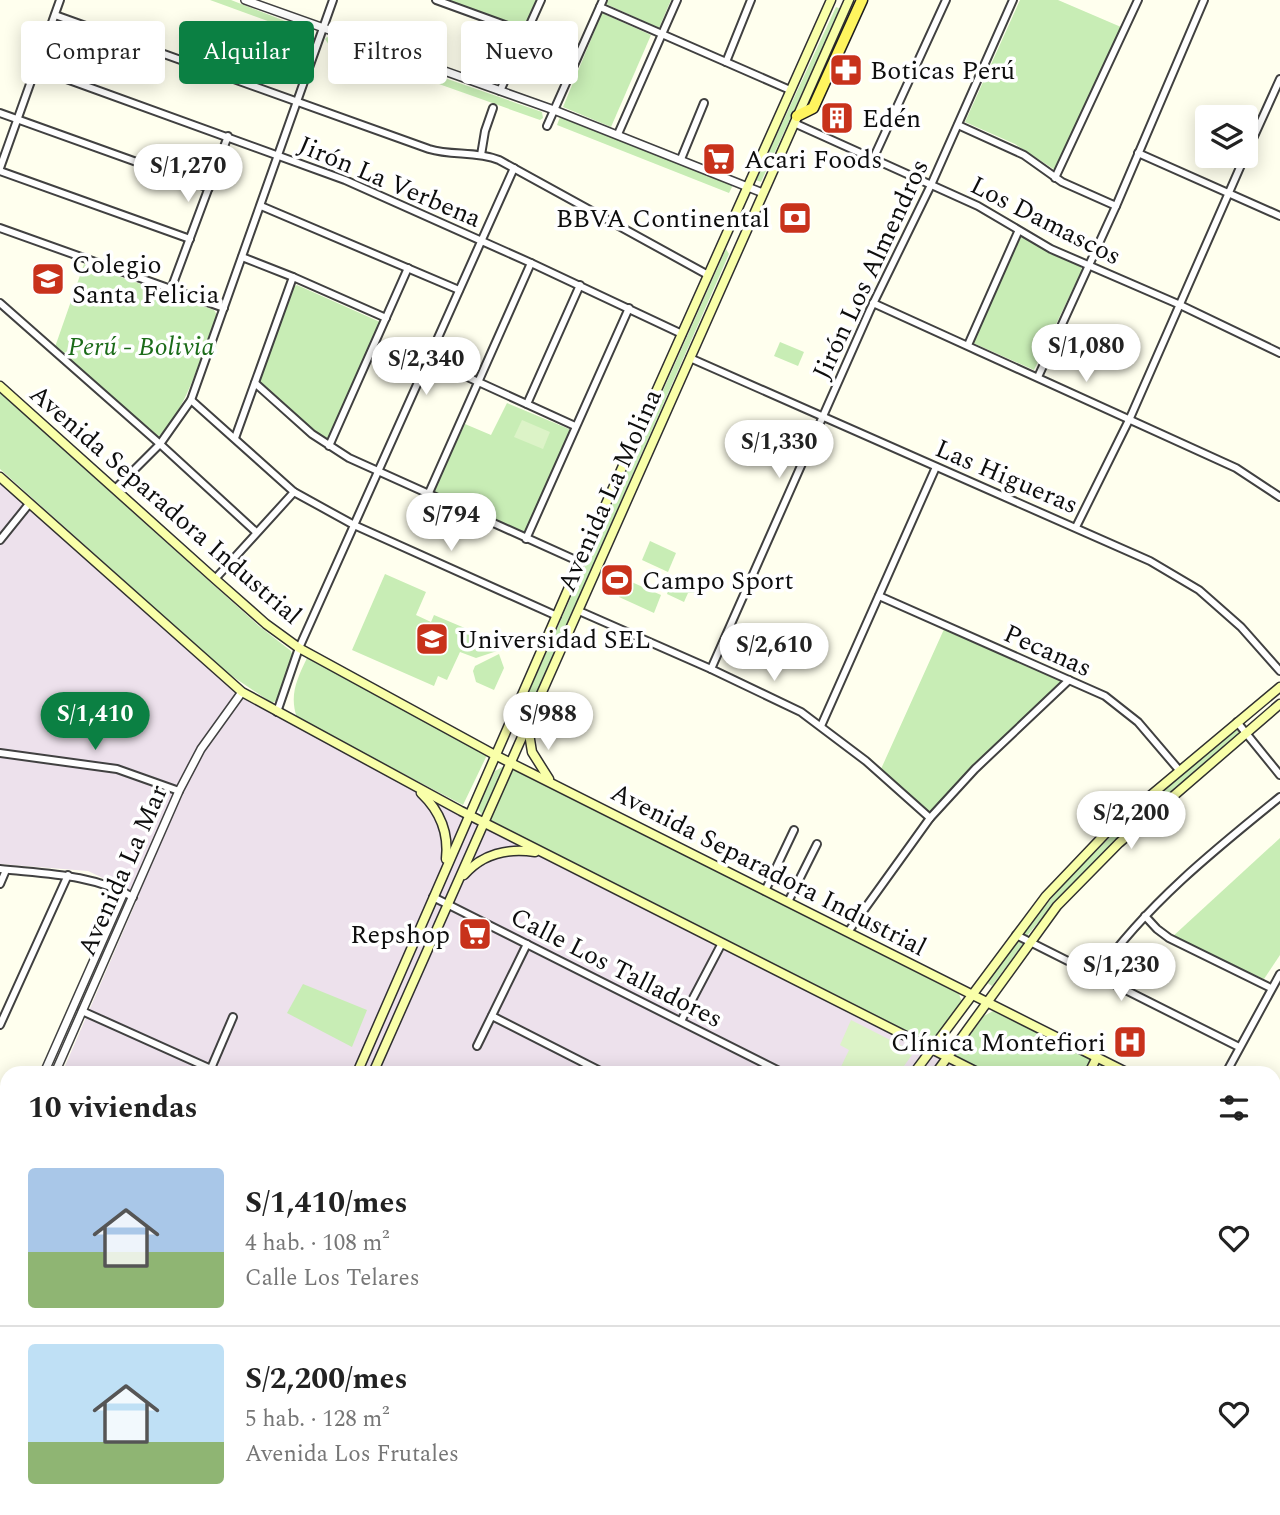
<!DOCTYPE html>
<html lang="es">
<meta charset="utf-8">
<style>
body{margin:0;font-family:Spectral,serif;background:#f6f6f6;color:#222;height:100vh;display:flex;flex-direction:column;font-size:26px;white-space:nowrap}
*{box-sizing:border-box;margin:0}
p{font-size:23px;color:#767676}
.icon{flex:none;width:38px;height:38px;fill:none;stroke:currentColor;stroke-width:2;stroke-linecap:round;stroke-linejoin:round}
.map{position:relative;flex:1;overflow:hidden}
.panel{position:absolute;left:0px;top:1066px;width:1281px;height:450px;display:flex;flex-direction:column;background:#fff;border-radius:21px 21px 0 0;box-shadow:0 4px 18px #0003}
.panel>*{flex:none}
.top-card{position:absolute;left:21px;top:21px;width:700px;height:63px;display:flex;gap:14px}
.controls{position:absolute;left:1195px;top:105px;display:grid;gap:14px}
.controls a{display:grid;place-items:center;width:63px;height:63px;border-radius:7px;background:#fff;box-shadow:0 4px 18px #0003;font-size:35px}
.price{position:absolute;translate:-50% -60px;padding:0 16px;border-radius:24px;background:#fff;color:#222;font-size:23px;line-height:46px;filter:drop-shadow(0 2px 4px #0008)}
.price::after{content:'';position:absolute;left:50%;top:42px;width:21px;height:16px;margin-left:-10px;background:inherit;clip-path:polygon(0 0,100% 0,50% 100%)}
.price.current{background:#0b8043;color:#fff}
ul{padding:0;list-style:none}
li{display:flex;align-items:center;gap:21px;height:175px;padding:0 28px}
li+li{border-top:2px solid #e0e0e0}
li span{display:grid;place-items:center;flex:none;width:196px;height:140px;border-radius:7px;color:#555}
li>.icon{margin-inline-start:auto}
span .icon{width:84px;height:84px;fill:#fffc;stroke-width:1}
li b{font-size:30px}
h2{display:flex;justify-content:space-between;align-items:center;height:84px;padding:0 28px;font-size:30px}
.pill{padding:0 24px;border-radius:7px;background:#fff;box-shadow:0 4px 18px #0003;font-size:24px;line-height:63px}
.pill.current{background:#0b8043;color:#fff}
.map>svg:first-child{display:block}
.industrial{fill:#ede1ec}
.green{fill:#c8edb5}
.pitch{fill:#dcf3c7}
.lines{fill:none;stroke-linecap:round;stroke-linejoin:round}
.minor-casing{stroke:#414141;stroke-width:10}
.tertiary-casing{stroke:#414141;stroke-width:10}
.secondary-casing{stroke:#303030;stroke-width:11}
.primary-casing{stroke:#1f1f1f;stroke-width:13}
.minor{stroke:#fff;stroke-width:6}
.tertiary{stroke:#fff;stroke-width:7}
.secondary{stroke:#f9ffa9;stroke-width:8}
.primary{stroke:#fff55e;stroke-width:10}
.labels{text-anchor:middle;stroke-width:7;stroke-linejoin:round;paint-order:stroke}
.poi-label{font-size:26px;fill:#0e0e0e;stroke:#fff;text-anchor:start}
.street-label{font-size:26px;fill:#0e0e0e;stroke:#fff}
.park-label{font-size:26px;font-style:italic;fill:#1b6b19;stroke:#fff}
</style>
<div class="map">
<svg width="1280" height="1515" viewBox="0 0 1280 1515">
<rect width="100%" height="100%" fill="#ffe"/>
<g class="industrial">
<path d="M 0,483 L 244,697 L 558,866 L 970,1073 L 62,1073 L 139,895 L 88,871 L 0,864 Z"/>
<path d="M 7,1198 L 7,1262 L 0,1258 L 0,1214 Z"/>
<path d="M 1274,1222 L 1280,1225 L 1280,1515 L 400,1515 L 385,1509 L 1274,1508 Z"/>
<path d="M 7,1421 L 7,1508 L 145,1509 L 142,1515 L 0,1515 L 0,1435 Z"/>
</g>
<g class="green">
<path d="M 210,0 L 231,0 L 311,31 L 313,35 L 306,35 Z"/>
<path d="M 445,0 L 536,0 L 525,29 Z"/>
<path d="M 608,0 L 671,0 L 659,28 L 606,4 Z"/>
<path d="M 1020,0 L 1058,0 L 1121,27 L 1055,170 L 1015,144 L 965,122 Z"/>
<path d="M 836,7 L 841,9 L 761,182 L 756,180 Z"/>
<path d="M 602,13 L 651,35 L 611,127 L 563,107 Z"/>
<path d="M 327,37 L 542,112 L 543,118 L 540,120 L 329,45 L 325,39 Z"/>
<path d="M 560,117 L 733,185 L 729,193 L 557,125 Z"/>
<path d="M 1022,237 L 1049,252 L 1080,265 L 1082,270 L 1034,370 L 973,343 L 1018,239 Z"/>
<path d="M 726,249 L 729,254 L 530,709 L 523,713 L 527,696 Z"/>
<path d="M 84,264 L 214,310 L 217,315 C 202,352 187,412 156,439 L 55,347 Z"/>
<path d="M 297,285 L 380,322 L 327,441 L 323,440 L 258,385 L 294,287 Z"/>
<path d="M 780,342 L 804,352 L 798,366 L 774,356 Z"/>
<path d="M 0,393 L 259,626 L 291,651 L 294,660 L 280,699 L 272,703 L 226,672 L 0,469 Z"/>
<path d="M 507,403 L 569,429 L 570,433 L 525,532 L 522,533 L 434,493 L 433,490 L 465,424 L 491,435 Z"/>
<path d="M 650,541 L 676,553 L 668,572 L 642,560 Z"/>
<path d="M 385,574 L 426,592 L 416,615 L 431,622 L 434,615 L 493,640 L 497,651 L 476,658 L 460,652 L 447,680 L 438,676 L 434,686 L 352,650 Z"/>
<path d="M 627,580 L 661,595 L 654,613 L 619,597 Z"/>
<path d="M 672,580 L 682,585 L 684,581 L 705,590 L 703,592 L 688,593 L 684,602 L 667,594 Z"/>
<path d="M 945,627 L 1065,680 L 971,769 L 932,814 L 881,769 Z"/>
<path d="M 499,654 L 504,668 L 494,690 L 476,682 L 473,671 L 475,666 Z"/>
<path d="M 307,658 L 487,755 L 463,805 L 297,718 C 289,695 297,679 307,658 Z"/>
<path d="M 1234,730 L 1238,731 L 1239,734 C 1164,798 1089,860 1027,936 L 1023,935 L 1023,933 C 1083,855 1158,793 1234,730 Z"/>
<path d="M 504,766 L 482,815 L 478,809 L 479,805 L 495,771 Z"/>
<path d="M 513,767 L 959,994 L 962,1002 L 934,1040 L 927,1041 L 490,821 Z"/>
<path d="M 1280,838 L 1280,955 L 1264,979 L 1171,938 Z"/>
<path d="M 1017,941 L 1023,944 L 992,986 L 986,982 Z"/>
<path d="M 303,984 L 367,1010 L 352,1047 L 287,1013 Z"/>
<path d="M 993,1011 L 1120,1073 L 990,1073 L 955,1056 L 984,1016 Z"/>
</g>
<g class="pitch">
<path d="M 522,420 L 550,432 L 543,449 L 514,437 Z"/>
<path d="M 851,1020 L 914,1052 L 899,1073 L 838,1073 L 849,1050 L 840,1045 Z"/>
</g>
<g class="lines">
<defs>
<g id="minor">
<path d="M 436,0 L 527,33"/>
<path d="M 600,7 L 790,90"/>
<path d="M 55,15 L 429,149 C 452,156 476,151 499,160 L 708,275"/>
<path d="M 726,62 L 751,0"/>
<path d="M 36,68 L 345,180 L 531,263 L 682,334"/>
<path d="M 500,91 L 541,0"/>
<path d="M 0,113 L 209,188"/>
<path d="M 794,123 L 978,206 L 1051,249 L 1178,304 L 1280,353"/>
<path d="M 958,125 L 1024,155 L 1062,182 L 1116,206"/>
<path d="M 547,126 L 603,0"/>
<path d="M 618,134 L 677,0"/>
<path d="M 1138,153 L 1280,216"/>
<path d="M 1246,154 L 1280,79"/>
<path d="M 481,155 L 485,131 L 493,108"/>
<path d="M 874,157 L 946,0"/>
<path d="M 681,159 L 704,103"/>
<path d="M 0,168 L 60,0"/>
<path d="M 0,171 L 190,239"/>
<path d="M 1055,178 L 1138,0"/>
<path d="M 261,206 L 459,290"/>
<path d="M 0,228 L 224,308"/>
<path d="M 242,257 L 293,277 L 386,318"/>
<path d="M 171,289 L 228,136"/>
<path d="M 0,303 L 160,444 L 256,532"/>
<path d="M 873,303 L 1236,468 L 1280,497"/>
<path d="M 968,345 L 1018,232"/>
<path d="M 690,358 L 1150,561 L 1199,590 L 1241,627 L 1280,671"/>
<path d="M 428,359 L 575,426"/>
<path d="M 1038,377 L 1116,206 L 1204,0"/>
<path d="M 255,383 L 312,434 L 349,458 L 580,562"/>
<path d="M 191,400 L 294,492 L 354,525 L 557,616"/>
<path d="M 527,404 L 580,285"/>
<path d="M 760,428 L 807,450"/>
<path d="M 235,438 L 293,277"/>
<path d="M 329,446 L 408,268"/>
<path d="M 115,489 L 160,444 L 191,400 L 333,0"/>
<path d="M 428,495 L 531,263"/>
<path d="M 1076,527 L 1130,418 L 1245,156"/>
<path d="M 526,539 L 629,308"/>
<path d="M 0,540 L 29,504"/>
<path d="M 215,579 L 294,492"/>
<path d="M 879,596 L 1105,696 L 1138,722 L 1179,770"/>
<path d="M 579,611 L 711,669 L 801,712 L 866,761 L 930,818"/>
<path d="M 711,669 L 870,310 L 931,185 L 1013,0"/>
<path d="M 277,712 L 299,648 L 514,168"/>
<path d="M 1237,722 L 1280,775"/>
<path d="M 821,726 L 936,467"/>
<path d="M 0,753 L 117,769 L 179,791"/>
<path d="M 0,869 C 47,874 91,874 133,897"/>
<path d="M 0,884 L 6,870"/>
<path d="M 765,891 L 794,830"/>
<path d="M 433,897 L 783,1073"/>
<path d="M 788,902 L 817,844"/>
<path d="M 1145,916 L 1157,929 L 1169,938 L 1271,988"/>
<path d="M 848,932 L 930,818 L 975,769 L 1069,680"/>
<path d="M 1016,935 L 1239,1047"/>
<path d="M 1096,976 C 1146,905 1213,851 1280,797"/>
<path d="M 82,1011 L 211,1069"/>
<path d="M 492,1016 L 604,1073"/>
<path d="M 681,1021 L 722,943"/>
<path d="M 0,1025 L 68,875"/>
<path d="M 477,1046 L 527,944"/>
<path d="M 209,1073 L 233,1017"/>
<path d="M 1226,1073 L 1280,974"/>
<path d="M 1274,1267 L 1280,1254"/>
<path d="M 1,1362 L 7,1349"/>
<path d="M 1274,1438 L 1280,1434"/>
<path d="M 1274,1458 L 1280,1455"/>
<path d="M 1117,1508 L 1131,1515"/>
<path d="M 1192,1508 L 1202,1515"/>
<path d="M 954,1515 L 963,1508"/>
<path d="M 1168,1515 L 1175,1508"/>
</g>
<g id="tertiary">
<path d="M 245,0 L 554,110 L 763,193"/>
<path d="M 44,1073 L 124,892"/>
<path d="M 55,1073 L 179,791 L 201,749 L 242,692"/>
<path d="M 1274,1155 L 1280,1147"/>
<path d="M 0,1169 L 7,1154"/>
<path d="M 0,1195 L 7,1179"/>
<path d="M 0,1266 L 7,1269"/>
<path d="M 0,1286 L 7,1289"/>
</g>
<g id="secondary">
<path d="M 0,386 L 215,579 L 266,624 L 299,648 L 495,755 L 1128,1073"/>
<path d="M 0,477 L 242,692 L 461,811 L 979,1073"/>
<path d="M 528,727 L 532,752 L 549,779"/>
<path d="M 421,793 C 440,811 449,833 446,859"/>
<path d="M 464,875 C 482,854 508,848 535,852"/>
<path d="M 357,1073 L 580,562 L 831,0"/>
<path d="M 373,1073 L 849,0"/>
<path d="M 914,1073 L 1046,896 L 1108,831 L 1280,687"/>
<path d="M 936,1073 L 1057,906 L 1119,843 L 1280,704"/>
<path d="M 1089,1073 L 1097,1057"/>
<path d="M 1274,1167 L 1280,1181"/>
<path d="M 1274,1218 L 1280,1220"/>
<path d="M 156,1515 L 159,1508"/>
<path d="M 171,1515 L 174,1508"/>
<path d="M 688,1515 L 691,1508"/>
<path d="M 707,1515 L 710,1508"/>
</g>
<path id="primary" d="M 797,116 L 813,108 L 862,0"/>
</defs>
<use href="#minor" class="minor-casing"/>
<use href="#tertiary" class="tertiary-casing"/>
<use href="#secondary" class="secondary-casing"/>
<use href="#primary" class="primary-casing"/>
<use href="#minor" class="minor"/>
<use href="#tertiary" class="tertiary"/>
<use href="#secondary" class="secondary"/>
<use href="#primary" class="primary"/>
</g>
<defs>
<symbol id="pharmacy-square" viewBox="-11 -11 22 22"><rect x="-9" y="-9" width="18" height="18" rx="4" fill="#c8321b" stroke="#fff"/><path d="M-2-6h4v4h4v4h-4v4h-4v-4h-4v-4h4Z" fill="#fff"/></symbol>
<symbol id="building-square" viewBox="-11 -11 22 22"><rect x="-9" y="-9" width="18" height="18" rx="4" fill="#c8321b" stroke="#fff"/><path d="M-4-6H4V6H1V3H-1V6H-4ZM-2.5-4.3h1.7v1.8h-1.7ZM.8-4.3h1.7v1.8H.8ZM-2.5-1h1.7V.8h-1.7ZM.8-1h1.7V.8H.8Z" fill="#fff"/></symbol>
<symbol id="supermarket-square" viewBox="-11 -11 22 22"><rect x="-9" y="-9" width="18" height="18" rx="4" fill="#c8321b" stroke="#fff"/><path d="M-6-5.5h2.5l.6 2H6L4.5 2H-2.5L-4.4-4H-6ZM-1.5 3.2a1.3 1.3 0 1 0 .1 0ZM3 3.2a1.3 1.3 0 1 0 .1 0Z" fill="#fff"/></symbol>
<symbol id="bank-square" viewBox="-11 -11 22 22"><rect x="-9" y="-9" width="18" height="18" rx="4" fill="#c8321b" stroke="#fff"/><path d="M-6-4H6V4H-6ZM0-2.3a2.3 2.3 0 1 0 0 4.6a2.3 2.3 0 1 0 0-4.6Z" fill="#fff"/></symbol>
<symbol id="school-square" viewBox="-11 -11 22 22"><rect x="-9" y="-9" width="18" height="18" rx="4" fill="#c8321b" stroke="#fff"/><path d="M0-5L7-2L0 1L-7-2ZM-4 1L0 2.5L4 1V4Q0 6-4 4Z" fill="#fff"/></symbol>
<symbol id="stadium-square" viewBox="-11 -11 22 22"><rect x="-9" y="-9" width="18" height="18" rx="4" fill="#c8321b" stroke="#fff"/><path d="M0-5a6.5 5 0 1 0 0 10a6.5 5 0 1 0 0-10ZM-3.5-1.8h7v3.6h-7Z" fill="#fff"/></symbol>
<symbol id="university-square" viewBox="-11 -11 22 22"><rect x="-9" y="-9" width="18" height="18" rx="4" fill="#c8321b" stroke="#fff"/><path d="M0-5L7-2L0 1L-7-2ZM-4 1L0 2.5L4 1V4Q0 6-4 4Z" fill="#fff"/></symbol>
<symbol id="hospital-square" viewBox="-11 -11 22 22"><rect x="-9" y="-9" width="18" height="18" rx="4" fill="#c8321b" stroke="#fff"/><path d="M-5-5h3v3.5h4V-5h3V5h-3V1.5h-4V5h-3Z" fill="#fff"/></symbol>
</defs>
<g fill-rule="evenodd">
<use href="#pharmacy-square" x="827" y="51" width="38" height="38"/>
<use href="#building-square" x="818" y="99" width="38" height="38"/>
<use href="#supermarket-square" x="700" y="140" width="38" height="38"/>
<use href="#bank-square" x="776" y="199" width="38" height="38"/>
<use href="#school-square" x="29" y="260" width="38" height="38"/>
<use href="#stadium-square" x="598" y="561" width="38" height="38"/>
<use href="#university-square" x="413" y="620" width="38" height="38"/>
<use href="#supermarket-square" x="456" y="915" width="38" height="38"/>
<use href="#hospital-square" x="1111" y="1023" width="38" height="38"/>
</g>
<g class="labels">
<g class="poi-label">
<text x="870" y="79">Boticas Perú</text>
<text x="862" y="127">Edén</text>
<text x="744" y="168">Acari Foods</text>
<text x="770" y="227" text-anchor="end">BBVA Continental</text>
<text x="72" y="273">Colegio<tspan x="72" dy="30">Santa Felicia</tspan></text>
<text x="642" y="589">Campo Sport</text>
<text x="457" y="648">Universidad SEL</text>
<text x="450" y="943" text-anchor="end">Repshop</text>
<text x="1106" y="1051" text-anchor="end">Clínica Montefiori</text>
</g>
<g class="street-label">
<text transform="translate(390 181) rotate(23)" y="9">Jirón La Verbena</text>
<text transform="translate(1046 220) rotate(27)" y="9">Los Damascos</text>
<text transform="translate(870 269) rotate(-65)" y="9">Jirón Los Almendros</text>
<text transform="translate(1007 476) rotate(23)" y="9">Las Higueras</text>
<text transform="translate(609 490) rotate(-66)" y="9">Avenida La Molina</text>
<text transform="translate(166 504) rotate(41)" y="9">Avenida Separadora Industrial</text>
<text transform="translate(1048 650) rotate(24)" y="9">Pecanas</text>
<text transform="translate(769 869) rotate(27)" y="9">Avenida Separadora Industrial</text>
<text transform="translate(122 870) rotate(-66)" y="9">Avenida La Mar</text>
<text transform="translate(617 967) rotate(27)" y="9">Calle Los Talladores</text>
</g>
<g class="park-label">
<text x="141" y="355">Perú - Bolivia</text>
</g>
</g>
</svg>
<div class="controls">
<a><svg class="icon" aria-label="layers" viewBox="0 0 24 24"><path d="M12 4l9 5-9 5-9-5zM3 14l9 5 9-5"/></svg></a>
</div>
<b class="price" style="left:188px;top:204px">S/1,270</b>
<b class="price" style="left:1086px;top:384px">S/1,080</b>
<b class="price" style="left:426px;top:397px">S/2,340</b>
<b class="price" style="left:779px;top:480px">S/1,330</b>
<b class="price" style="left:451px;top:553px">S/794</b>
<b class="price" style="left:774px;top:683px">S/2,610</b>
<b class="price current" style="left:95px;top:752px">S/1,410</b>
<b class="price" style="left:548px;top:752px">S/988</b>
<b class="price" style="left:1131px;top:851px">S/2,200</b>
<b class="price" style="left:1121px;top:1003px">S/1,230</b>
<div class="top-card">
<a class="pill">Comprar</a>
<a class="pill current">Alquilar</a>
<a class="pill">Filtros</a>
<a class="pill">Nuevo</a>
</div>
<section class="panel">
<h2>10 viviendas<svg class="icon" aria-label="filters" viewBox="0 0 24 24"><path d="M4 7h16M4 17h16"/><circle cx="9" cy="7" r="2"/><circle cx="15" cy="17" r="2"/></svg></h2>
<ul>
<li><span style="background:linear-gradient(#a9c7e8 60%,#8fb573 0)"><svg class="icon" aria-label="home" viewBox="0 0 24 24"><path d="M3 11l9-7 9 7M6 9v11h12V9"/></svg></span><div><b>S/1,410/mes</b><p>4 hab. · 108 m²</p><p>Calle Los Telares</p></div><svg class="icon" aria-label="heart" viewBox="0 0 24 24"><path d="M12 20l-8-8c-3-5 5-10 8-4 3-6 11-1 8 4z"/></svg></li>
<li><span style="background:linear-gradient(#bfe0f5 70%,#8fb573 0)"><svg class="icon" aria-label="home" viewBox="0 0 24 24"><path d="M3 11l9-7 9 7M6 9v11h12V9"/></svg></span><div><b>S/2,200/mes</b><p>5 hab. · 128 m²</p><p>Avenida Los Frutales</p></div><svg class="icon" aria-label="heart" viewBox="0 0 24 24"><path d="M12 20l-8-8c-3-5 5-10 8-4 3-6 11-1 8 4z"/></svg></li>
</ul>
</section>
</div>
